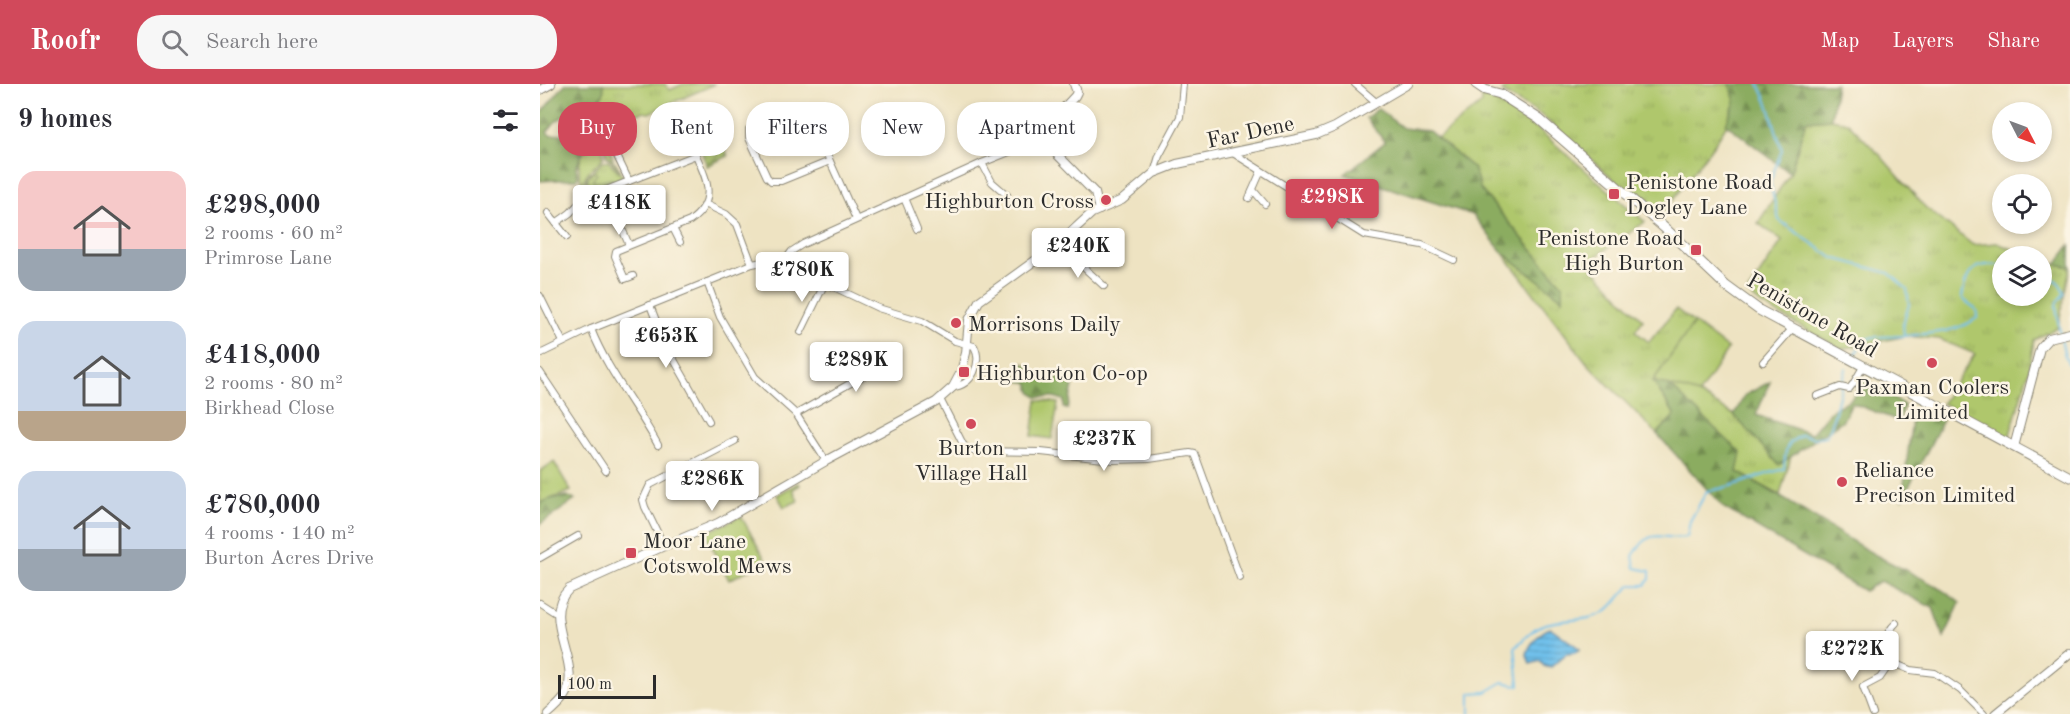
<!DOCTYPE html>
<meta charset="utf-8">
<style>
body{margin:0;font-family:"Old Standard TT",serif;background:#f7f7f7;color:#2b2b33;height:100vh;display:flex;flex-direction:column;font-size:22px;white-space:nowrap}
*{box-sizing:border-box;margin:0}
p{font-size:20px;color:#7c7c81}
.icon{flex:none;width:33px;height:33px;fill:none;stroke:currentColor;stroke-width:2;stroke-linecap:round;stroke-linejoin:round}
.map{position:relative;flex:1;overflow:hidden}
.sheet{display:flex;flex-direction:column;background:#fff;width:540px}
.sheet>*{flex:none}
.banner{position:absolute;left:18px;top:18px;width:570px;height:54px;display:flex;gap:12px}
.needle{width:39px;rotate:132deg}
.controls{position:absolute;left:1452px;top:18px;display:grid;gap:12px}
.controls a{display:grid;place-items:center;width:60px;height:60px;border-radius:50%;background:#fff;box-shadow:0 3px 9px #0003;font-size:30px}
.scale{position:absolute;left:18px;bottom:15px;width:98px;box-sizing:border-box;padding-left:6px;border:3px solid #2b2b2b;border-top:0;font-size:16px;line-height:21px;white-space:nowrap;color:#2b2b2b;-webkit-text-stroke:4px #fcf5e5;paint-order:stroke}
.price{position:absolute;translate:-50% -51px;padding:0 14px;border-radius:6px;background:#fff;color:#222;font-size:20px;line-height:39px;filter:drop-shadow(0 2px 3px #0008)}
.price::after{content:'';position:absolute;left:50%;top:36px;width:18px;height:14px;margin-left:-9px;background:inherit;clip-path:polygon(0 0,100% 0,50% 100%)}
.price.on{background:#d1495b;color:#fff}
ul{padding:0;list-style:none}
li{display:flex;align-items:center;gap:18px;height:150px;padding:0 18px}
li span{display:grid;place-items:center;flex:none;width:168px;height:120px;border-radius:18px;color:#555}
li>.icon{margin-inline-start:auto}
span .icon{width:72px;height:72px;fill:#fffc;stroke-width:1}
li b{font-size:26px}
h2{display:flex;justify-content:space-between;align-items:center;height:72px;padding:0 18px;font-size:26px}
.tag{padding:0 21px;border-radius:24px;background:#fff;box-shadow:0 3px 9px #0003;font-size:21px;line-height:54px}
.tag.on{background:#d1495b;color:#fff}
header{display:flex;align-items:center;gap:36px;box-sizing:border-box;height:84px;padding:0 30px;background:#d1495b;color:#fff}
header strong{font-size:28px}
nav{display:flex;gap:33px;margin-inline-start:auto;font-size:21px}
.search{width:420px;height:54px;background:#f7f7f7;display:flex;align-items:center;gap:15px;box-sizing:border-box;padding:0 21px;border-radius:24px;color:#7c7c81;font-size:22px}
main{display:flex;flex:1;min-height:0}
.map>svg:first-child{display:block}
.grass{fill:url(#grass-tufts);stroke:#6d794c;stroke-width:1.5}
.forest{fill:url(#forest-firs);stroke:#5b6c46;stroke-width:1.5}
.garden{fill:#afc76c;stroke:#6d794c;stroke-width:1.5}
.water{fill:url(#water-rules);stroke:#4e768c;stroke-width:1.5}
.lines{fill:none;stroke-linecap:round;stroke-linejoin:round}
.stream{stroke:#71c1ec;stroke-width:2}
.minor-casing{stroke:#8c8776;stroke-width:8}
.tertiary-casing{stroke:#8c8776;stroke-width:10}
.secondary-casing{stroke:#8c8776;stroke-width:10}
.trunk-casing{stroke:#8c8776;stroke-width:11}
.minor{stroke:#fff;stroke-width:6}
.tertiary{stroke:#fff;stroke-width:8}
.secondary{stroke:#fff;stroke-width:8}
.trunk{stroke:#fff;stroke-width:9}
.poi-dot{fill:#d1495b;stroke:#fcf5e5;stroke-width:2}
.labels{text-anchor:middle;stroke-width:5;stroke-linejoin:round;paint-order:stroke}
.street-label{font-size:22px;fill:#2b2b2b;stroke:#fcf5e5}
.poi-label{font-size:22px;fill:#2b2b2b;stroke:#fcf5e5;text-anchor:start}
</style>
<header>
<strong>Roofr</strong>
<div class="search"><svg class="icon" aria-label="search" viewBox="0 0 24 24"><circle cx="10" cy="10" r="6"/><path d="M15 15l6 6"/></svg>Search here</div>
<nav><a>Map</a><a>Layers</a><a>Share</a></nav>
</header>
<main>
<section class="sheet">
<h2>9 homes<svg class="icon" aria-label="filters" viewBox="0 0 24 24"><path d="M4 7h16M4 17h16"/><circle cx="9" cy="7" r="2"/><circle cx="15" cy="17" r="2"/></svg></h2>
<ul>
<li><span style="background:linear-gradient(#f6c9c9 65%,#9aa5b1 0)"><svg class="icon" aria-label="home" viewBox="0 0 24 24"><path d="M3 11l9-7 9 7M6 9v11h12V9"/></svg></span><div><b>£298,000</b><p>2 rooms · 60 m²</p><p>Primrose Lane</p></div></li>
<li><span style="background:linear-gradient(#c9d6e8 75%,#b9a48a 0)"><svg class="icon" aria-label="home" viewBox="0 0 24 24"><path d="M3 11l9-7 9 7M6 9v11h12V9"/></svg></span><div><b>£418,000</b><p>2 rooms · 80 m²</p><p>Birkhead Close</p></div></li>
<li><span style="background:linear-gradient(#c9d6e8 65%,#9aa5b1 0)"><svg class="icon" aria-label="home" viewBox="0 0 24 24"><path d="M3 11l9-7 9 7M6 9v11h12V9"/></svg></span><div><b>£780,000</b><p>4 rooms · 140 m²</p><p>Burton Acres Drive</p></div></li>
</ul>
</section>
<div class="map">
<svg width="1530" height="630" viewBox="0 0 1530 630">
<defs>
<pattern id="grass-tufts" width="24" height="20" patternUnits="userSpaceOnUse" patternTransform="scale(1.5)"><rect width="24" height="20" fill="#afc76c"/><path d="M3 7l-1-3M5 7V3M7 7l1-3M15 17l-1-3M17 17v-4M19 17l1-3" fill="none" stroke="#97ab5e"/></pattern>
<pattern id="forest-firs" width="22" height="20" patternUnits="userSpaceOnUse" patternTransform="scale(1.5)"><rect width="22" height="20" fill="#8bac60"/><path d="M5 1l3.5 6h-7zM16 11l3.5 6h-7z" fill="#728c4f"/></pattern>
<pattern id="water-rules" width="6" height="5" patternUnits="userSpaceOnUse" patternTransform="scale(1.5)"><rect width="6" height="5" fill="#71c1ec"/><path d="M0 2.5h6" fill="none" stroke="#5d9dbf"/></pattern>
</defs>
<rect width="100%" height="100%" fill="#fcf5e5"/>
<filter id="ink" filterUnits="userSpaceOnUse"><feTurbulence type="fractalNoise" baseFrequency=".0167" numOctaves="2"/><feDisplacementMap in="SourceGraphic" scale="12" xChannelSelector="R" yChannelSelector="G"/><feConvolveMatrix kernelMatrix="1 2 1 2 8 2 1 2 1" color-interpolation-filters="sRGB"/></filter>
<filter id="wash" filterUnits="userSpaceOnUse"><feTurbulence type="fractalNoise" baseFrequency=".008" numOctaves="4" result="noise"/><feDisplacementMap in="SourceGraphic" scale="24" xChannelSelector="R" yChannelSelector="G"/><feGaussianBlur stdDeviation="1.35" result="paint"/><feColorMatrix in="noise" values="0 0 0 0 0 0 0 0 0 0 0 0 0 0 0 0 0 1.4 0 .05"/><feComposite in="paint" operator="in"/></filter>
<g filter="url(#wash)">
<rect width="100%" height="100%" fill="#eee3c2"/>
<g class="grass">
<path d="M 63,0 L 125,0 L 130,6 L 143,0 L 175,0 L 109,29 L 103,28 L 78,36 L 80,27 C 75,22 66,19 60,14 L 64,8 Z"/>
<path d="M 970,0 L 981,2 L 990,0 L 1190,0 C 1191,5 1195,13 1195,18 C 1195,42 1139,102 1126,127 L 1113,130 L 1001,31 L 962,8 Z"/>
<path d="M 941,7 L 992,40 L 1105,138 L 1048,178 L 1075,208 L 1103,236 L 1095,247 L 1109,258 L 1136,225 L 1154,239 L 1113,297 L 1135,331 L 1117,350 L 1047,279 L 962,168 L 1023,215 L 1023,202 L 941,106 L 933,84 L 897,54 L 942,19 Z"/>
<path d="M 1291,35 L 1307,38 L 1340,71 L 1385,123 L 1433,161 L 1457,159 L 1490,172 L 1462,172 L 1462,212 L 1502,212 L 1502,177 L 1514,182 L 1516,180 L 1530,183 L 1518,243 L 1494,256 L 1489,286 L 1469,354 L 1402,319 L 1435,270 L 1399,255 L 1366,252 L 1301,265 L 1222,221 L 1207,209 L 1242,157 L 1218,139 L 1250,89 L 1266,36 Z"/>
<path d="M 70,48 L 74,59 L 70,64 L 73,78 L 76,79 L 81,88 L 66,71 L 66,53 Z"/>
<path d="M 63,52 L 63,74 C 50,89 39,88 48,110 L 46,111 C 41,97 34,82 44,68 C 49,61 57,60 63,52 Z"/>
<path d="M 180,56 L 185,61 L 187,72 L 167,82 L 161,66 L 174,58 Z"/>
<path d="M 63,77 L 68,77 L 83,92 L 83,95 L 50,108 L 46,94 Z"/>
<path d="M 1129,301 L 1159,310 L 1194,331 L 1239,380 L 1251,372 L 1240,411 L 1197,388 Z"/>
<path d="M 14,378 L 31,407 L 0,419 L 0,387 Z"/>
</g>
<g class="forest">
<path d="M 25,0 L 63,0 L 64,8 L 60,14 L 24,32 L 15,38 L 7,48 L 10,51 C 20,50 34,50 43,45 C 53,39 64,7 80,27 L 78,36 L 71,40 L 54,60 L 43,67 L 36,84 L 38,92 L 37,95 L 0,97 L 0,30 Z"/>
<path d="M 1190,0 L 1296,0 L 1291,35 L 1266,37 L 1250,89 L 1186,40 L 1195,18 Z"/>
<path d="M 838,25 L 863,44 L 889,47 L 933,84 L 941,106 L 1023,202 L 1023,215 L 962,168 L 933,131 L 805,90 L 845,58 L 826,34 Z"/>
<path d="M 1530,161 L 1530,183 L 1516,180 Z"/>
<path d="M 484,279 L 490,284 L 493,290 L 534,297 L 528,325 L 524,324 L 524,316 L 514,313 L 497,313 L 491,308 L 488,298 L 477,297 L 480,283 Z"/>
<path d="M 1325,296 L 1364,321 L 1359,337 L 1312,319 L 1303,336 L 1239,381 L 1194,331 L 1205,311 L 1230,298 L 1216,331 L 1271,350 L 1290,327 L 1311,315 Z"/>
<path d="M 1113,297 L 1129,301 L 1201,369 L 1197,388 C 1244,413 1287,443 1332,469 C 1362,486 1394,497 1420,519 L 1404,554 L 1393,524 L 1340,497 L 1324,507 L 1184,424 L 1117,350 L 1135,331 Z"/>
<path d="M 1381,323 L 1403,336 L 1362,416 L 1373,327 Z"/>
<path d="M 27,412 L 35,416 L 0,440 L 0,419 L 10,415 Z"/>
</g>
<g class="garden">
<path d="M 179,56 L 185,60 L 187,72 L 167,82 L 166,79 L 176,75 L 177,68 L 173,62 L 168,66 L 161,66 Z"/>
<path d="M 54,87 L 57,90 L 53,95 L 54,99 L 72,95 L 73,98 L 57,102 L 50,107 L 47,95 Z"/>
<path d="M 1154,239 L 1188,265 L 1159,310 L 1113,297 Z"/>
<path d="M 497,316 L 518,319 L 512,355 L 492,352 Z"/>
<path d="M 258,399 L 260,401 L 253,405 L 258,417 L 244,423 L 237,411 Z"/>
<path d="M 201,432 L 226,477 L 189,496 L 165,449 Z"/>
</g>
<path class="water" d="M 1011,544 L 1040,565 L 1035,569 L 1026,570 L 1010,584 L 1004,582 L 1000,577 L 990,580 C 990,578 987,573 987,571 C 988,561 1002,546 1011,544 Z"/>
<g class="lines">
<g class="stream">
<path d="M 1219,0 L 1228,20 L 1242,66 L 1230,98 L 1239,136 L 1293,174 L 1349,189 L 1367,205 L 1369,221 L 1363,240 L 1364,252 C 1389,249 1416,249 1437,234 C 1437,218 1429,224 1422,213 C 1426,187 1435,177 1462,182"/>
<path d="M 1502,191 C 1513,193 1522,199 1524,210 L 1517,218 L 1516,222 L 1520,249"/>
<path d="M 1521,255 L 1525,272 L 1530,283"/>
<path d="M 1314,272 L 1324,256 L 1333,253 L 1364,252"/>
<path d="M 930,630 L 930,609 L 946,608 L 963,598 L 979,602 L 975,564 C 983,556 990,547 1000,542 C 1021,533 1044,540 1065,528 C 1074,522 1082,509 1091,501 L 1105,501 L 1110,495 L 1110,487 L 1095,484 L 1093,472 C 1112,440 1119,457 1147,453 L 1150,437 L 1167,407 C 1194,404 1218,391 1244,385 C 1246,366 1243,361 1262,351 L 1275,354 L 1286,352 L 1291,343 L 1306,285"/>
</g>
</g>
</g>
<g filter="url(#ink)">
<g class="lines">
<defs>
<g id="minor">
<path d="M 815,0 L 836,18"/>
<path d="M 126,51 L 145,43"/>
<path d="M 85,59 L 79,63 L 76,70 L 89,97"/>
<path d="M 693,69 L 824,151 L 882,161 L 914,176"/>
<path d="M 290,77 L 241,97 L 231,97 L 227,93 L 209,54 L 209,45 L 214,40 L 260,22 L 265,23 L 266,24 L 316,135"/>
<path d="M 442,79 L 452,98 L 467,111"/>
<path d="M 614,89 L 619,72 L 640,33 L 643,0"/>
<path d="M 713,106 L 725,120"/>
<path d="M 364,114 L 377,145"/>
<path d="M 709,114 L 721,87"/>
<path d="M 165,120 L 186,130 L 197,140 L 212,180"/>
<path d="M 8,129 L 27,153"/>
<path d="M 77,133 L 89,161"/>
<path d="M 16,139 L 30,129 L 43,115 L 156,71"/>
<path d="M 133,144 L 140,158"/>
<path d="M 528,169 L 564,202"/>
<path d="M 243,179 L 252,167 L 263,160 L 442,79 L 502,55"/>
<path d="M 93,192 L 85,195 L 75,172 L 76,167 L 150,137 C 179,116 166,94 155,69 C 150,56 144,42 139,29"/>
<path d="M 167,198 L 180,233 L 215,293 L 256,330 L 286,377"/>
<path d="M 0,212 L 23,258"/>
<path d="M 110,221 L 125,260 L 169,337"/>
<path d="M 51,245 C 67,286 97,322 118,361"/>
<path d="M 261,248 L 285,199"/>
<path d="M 0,270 L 51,245 L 212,180 L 228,177 L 243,179 L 338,224 L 382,237 L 415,257 L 434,262 C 443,278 432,302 413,303"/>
<path d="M 1223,278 L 1252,245"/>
<path d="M 0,288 L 66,387"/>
<path d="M 1277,312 L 1300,303 L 1309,305 L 1313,300 L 1323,283"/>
<path d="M 400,315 L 424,362 L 432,367 L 501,368 L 573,376 L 609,375 L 650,369 L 655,370 L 700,494"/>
<path d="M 256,330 L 348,278 L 354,269"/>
<path d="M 124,462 L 105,423 L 103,416 L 110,401 L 195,357"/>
<path d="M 0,474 L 38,452"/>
<path d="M 0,519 L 14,528"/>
<path d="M 1356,539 C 1343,551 1343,564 1351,578 L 1370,586 L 1395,589 L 1420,606 L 1444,630"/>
<path d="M 1333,630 L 1323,603 L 1340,594 L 1351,578"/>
</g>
<g id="tertiary">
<path d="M 534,0 L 537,8 L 535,12 L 508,41 L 502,55 L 555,109 L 559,126"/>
<path d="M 1474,363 L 1500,264 L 1509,254 L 1530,249"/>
<path d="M 8,630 C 14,624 23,618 27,609 C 40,574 0,533 29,505 L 124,462 L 178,439 L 286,377 L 396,318 L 413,303 L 421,288 L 426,269 L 429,236 L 439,217 L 518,160 L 552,129 L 582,116 L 614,89 L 637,80 L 776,51 L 795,43 L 868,0"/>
</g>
<g id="secondary">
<path d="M 0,6 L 11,0"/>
<path d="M 1455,630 L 1530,569"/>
</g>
<path id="trunk" d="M 936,0 L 945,6 L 960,10 L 999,35 L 1128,147 L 1186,202 L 1219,226 L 1530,393"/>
</defs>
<use href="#minor" class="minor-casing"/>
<use href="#tertiary" class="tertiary-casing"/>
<use href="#secondary" class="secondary-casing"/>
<use href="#trunk" class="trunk-casing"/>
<use href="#minor" class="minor"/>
<use href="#tertiary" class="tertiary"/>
<use href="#secondary" class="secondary"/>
<use href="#trunk" class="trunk"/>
</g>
</g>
<g class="poi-dot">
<rect x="1068" y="104" width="12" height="12" rx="3"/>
<circle cx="566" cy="116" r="6"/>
<rect x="1150" y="160" width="12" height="12" rx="3"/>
<circle cx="416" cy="239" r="6"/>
<circle cx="1392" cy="279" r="6"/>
<rect x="418" y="282" width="12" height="12" rx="3"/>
<circle cx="431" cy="340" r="6"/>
<circle cx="1302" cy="398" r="6"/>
<rect x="85" y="463" width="12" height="12" rx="3"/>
</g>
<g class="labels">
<g class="street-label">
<text transform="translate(710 47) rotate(-12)" y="8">Far Dene</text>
<text transform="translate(1273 230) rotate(30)" y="8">Penistone Road</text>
</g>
<g class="poi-label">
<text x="1086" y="105">Penistone Road<tspan x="1086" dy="25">Dogley Lane</tspan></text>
<text x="554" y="124" text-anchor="end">Highburton Cross</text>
<text x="1144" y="161" text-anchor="end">Penistone Road<tspan x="1144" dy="25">High Burton</tspan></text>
<text x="428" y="247">Morrisons Daily</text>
<text x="436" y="296">Highburton Co-op</text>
<text x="1392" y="310" text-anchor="middle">Paxman Coolers<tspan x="1392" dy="25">Limited</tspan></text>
<text x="431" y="371" text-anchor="middle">Burton<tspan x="431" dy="25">Village Hall</tspan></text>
<text x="1314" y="393">Reliance<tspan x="1314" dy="25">Precison Limited</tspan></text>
<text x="103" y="464">Moor Lane<tspan x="103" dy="25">Cotswold Mews</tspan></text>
</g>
</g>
</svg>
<div class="controls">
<a><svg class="needle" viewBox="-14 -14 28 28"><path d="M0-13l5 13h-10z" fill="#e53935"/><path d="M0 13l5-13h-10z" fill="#7c7c81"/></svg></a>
<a><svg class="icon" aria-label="locate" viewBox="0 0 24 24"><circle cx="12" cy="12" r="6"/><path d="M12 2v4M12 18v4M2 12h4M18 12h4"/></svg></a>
<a><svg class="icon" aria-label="layers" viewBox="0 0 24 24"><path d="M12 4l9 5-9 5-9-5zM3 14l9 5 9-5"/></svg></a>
</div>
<div class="scale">100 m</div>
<b class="price on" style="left:792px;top:146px">£298K</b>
<b class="price" style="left:79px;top:152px">£418K</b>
<b class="price" style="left:538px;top:195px">£240K</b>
<b class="price" style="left:262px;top:219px">£780K</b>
<b class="price" style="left:126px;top:285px">£653K</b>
<b class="price" style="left:316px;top:309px">£289K</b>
<b class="price" style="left:564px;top:388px">£237K</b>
<b class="price" style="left:172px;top:428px">£286K</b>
<b class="price" style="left:1312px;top:598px">£272K</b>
<div class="banner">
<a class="tag on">Buy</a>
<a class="tag">Rent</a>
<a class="tag">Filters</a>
<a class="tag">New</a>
<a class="tag">Apartment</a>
</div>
</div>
</main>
